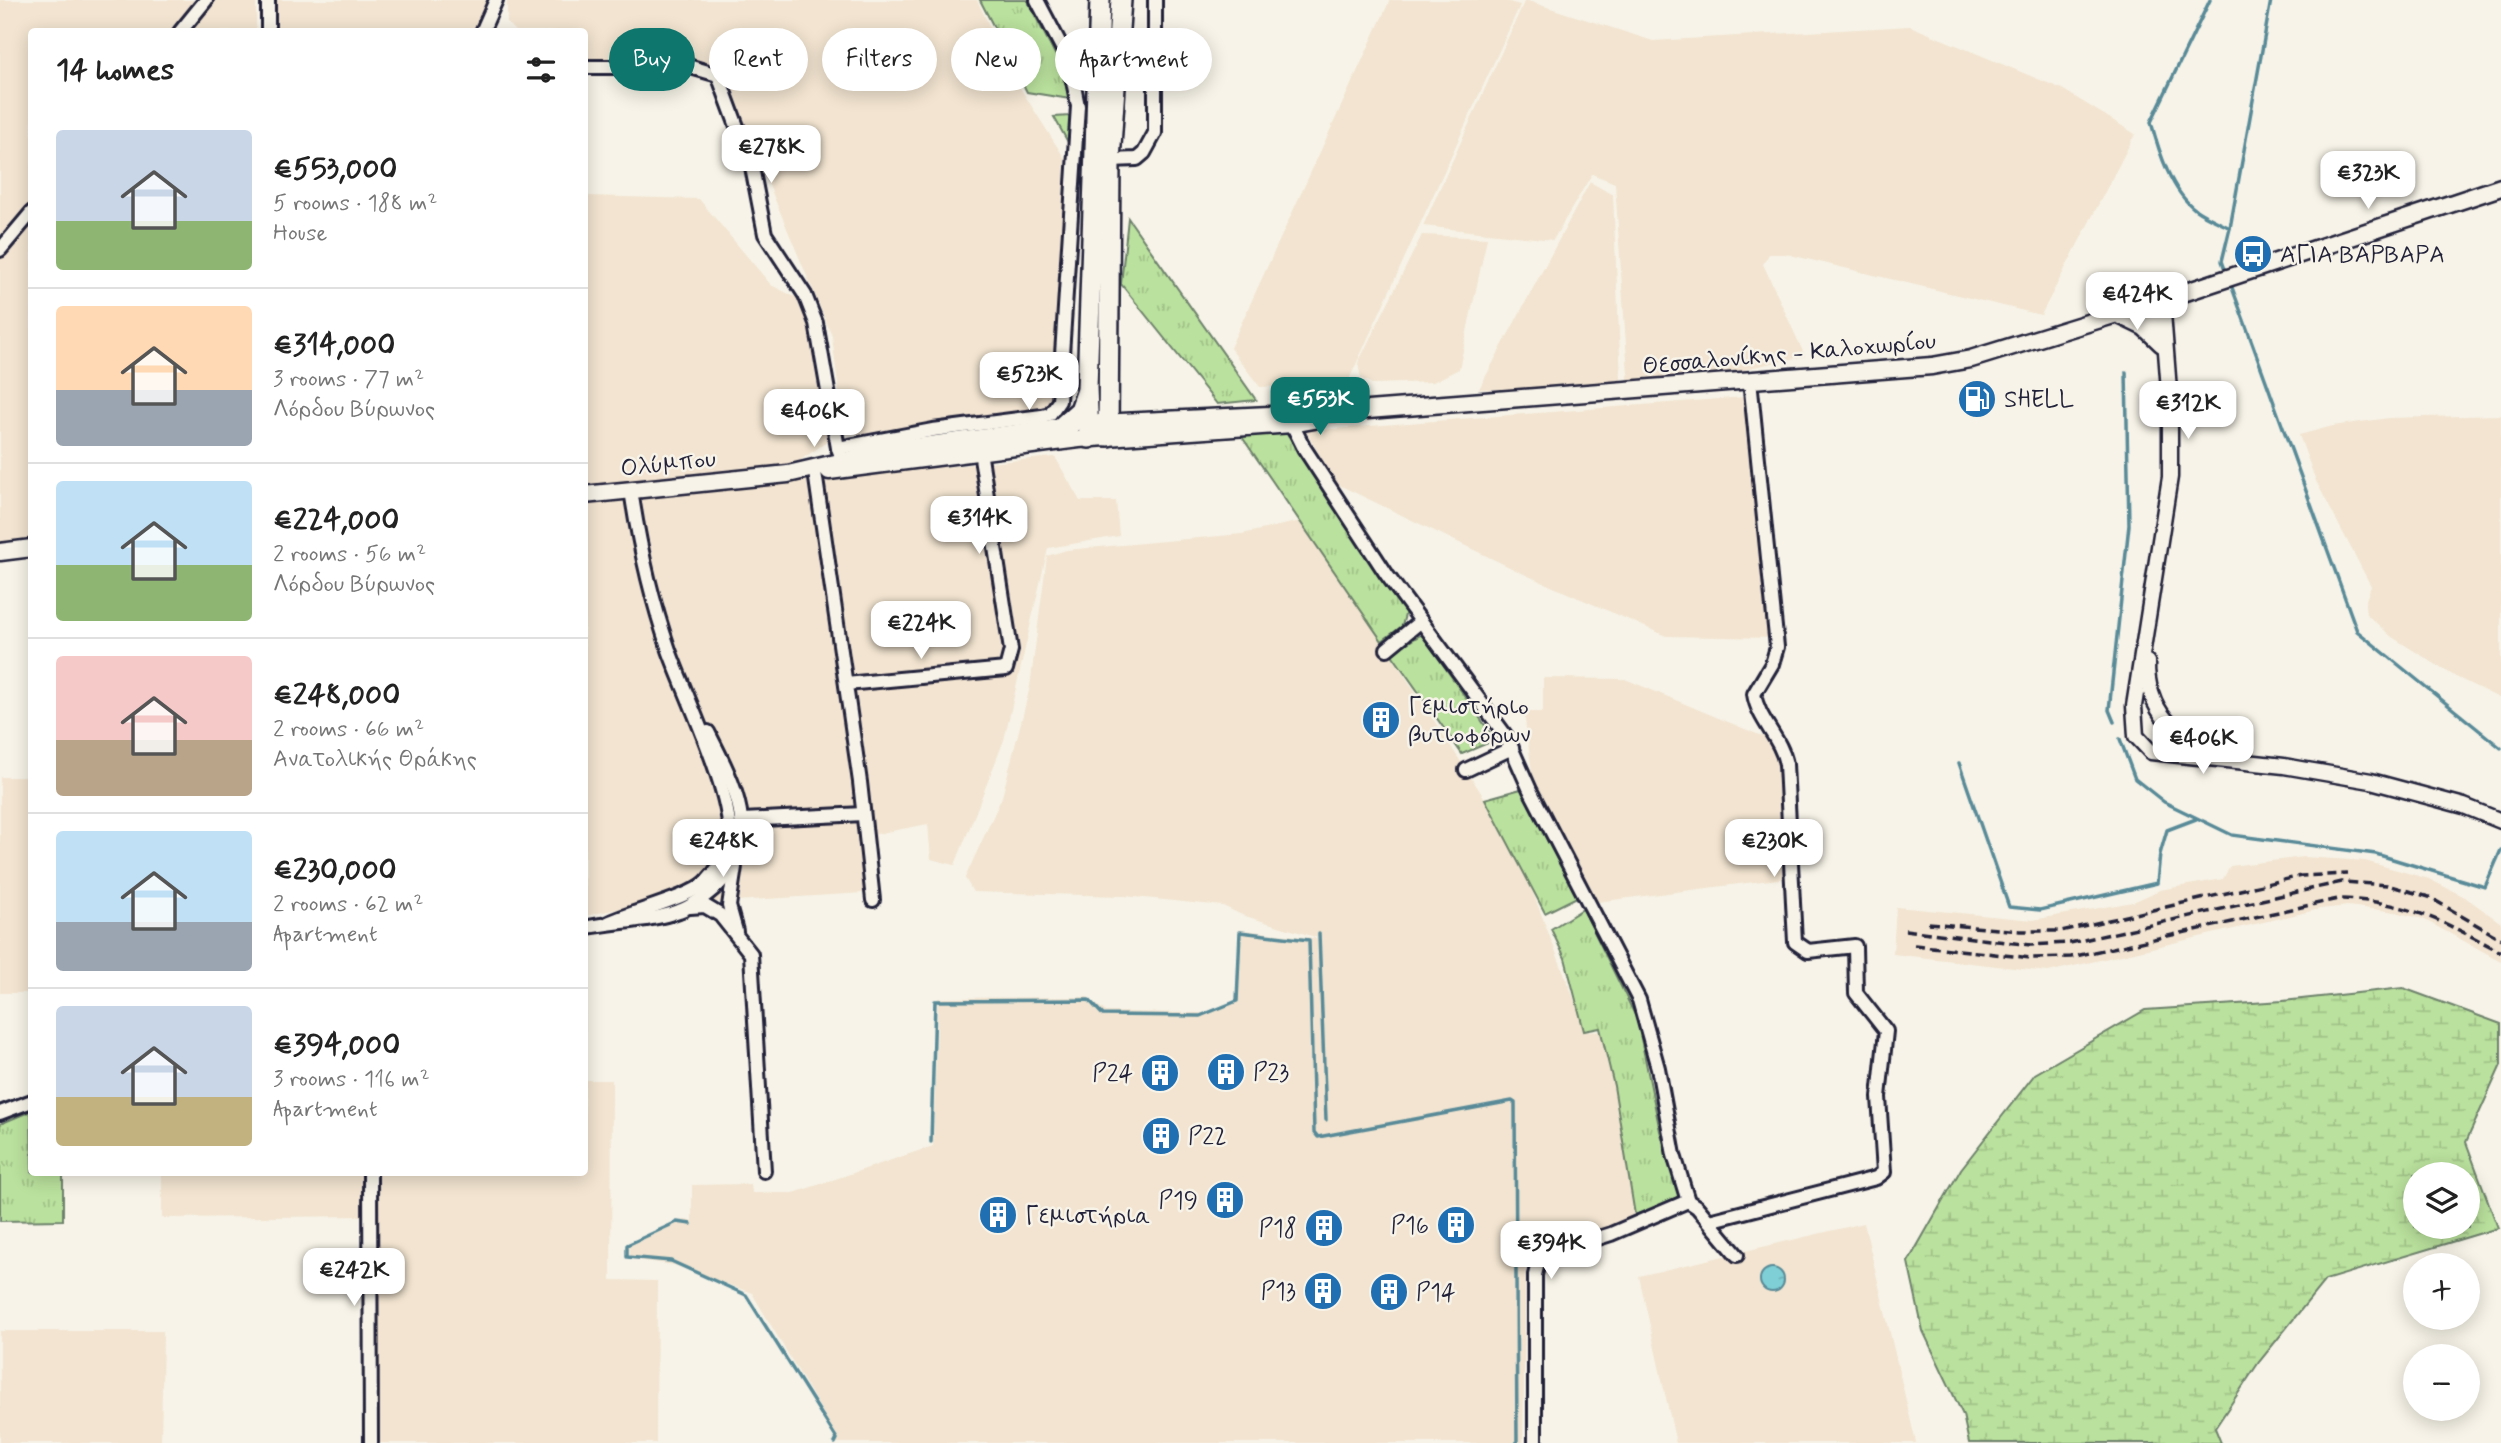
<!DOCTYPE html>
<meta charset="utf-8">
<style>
body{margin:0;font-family:Mynerve,sans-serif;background:#f6f6f6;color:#222;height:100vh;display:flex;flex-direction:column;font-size:26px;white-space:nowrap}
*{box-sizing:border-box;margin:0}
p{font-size:23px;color:#767676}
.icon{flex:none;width:38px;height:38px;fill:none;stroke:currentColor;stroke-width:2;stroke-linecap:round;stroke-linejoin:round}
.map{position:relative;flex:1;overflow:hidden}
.sheet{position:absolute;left:28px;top:28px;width:560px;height:1148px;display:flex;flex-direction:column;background:#fff;border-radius:7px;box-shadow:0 4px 18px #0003}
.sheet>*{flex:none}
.guide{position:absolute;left:609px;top:28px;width:665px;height:63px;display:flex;gap:14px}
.controls{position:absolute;left:2403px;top:1162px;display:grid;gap:14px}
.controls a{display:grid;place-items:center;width:77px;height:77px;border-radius:50%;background:#fff;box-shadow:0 4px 18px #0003;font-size:35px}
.price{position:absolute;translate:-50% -60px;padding:0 16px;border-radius:14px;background:#fff;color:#222;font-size:23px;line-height:46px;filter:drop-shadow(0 2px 4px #0008)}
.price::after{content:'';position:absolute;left:50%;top:42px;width:21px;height:16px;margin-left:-10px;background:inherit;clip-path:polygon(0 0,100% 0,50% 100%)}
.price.active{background:#0f766e;color:#fff}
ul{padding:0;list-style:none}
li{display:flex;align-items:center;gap:21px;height:175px;padding:0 28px}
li+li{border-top:2px solid #e0e0e0}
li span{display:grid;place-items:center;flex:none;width:196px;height:140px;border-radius:7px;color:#555}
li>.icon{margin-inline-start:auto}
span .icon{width:84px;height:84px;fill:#fffc;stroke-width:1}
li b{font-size:30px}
h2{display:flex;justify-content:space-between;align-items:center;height:84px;padding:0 28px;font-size:30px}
.pill{padding:0 24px;border-radius:32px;background:#fff;box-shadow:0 4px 18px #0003;font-size:24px;line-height:63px}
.pill.active{background:#0f766e;color:#fff}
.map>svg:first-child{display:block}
.built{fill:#f2e4d0}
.grass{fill:url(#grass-tufts);stroke:#6e826c;stroke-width:2}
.wetland{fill:url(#wetland-marsh);stroke:#6e826c;stroke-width:2;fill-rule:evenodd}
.water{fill:url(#water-ripples);stroke:#598a98;stroke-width:2}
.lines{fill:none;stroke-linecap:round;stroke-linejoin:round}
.stream{stroke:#598a98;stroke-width:3.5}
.minor-casing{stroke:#22223b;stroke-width:18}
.tertiary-casing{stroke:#22223b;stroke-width:19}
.secondary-casing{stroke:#22223b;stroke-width:21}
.trunk-casing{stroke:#22223b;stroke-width:24}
.minor{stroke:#f7f3e8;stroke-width:12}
.tertiary{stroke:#f7f3e8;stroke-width:14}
.secondary{stroke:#f7f3e8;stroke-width:16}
.trunk{stroke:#f7f3e8;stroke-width:19}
.rail{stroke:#22223b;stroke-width:3.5;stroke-dasharray:10 5;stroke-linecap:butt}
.labels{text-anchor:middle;stroke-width:5;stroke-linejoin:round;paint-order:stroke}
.poi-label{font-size:24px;fill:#22223b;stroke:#f7f3e8;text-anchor:start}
.street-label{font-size:24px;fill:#22223b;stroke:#f7f3e8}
</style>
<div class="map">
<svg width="2501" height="1443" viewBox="0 0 2501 1443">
<defs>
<pattern id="grass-tufts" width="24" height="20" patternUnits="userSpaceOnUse" patternTransform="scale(1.75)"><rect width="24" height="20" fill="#bae19d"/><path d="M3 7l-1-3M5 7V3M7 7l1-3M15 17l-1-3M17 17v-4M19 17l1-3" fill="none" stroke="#a0c188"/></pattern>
<pattern id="wetland-marsh" width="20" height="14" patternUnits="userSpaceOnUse" patternTransform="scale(1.75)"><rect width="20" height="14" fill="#bae19d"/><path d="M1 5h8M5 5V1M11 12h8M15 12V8" fill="none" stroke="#a0c188"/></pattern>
<pattern id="water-ripples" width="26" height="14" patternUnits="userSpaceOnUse" patternTransform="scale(1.75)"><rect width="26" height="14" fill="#7ed0d6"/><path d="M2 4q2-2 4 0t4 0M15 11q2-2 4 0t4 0" fill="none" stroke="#6db2b9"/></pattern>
</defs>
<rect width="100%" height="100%" fill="#f7f3e8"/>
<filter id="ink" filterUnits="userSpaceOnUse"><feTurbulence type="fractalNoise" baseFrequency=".0143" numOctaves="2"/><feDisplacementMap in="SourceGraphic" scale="14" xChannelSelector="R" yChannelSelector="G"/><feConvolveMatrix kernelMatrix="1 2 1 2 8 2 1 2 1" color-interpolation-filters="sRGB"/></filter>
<g filter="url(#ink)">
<g class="built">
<path d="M 0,0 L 256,0 L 256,31 L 32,32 L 31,545 L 0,549 Z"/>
<rect x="270" y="0" width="223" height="31"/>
<path d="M 507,0 L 977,0 L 1015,80 L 1065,159 L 1054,400 L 1038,411 L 868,434 L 844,433 L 832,336 L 723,75 L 722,66 L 585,63 L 584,32 L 515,31 L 507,23 Z"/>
<path d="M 1390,0 L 1502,0 L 1520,5 L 1347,384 L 1260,387 L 1230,348 Z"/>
<path d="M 1525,0 L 1653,41 L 1910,26 L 2062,89 L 2135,134 L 2041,315 L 1786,254 L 1769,254 L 1763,264 L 1805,356 L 1749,368 L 1728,378 L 1629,388 L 1615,183 L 1592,174 L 1553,240 L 1423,226 Z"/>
<path d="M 1590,182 L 1613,195 L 1621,380 L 1551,390 L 1479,389 Z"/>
<path d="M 585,196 L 699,199 L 771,285 L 799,299 L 813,342 L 828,441 L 789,468 L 585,489 Z"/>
<path d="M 1422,235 L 1487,238 L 1459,369 L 1433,382 L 1372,384 L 1361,378 L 1358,363 Z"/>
<path d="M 1745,397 L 1778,638 L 1666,636 L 1526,575 L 1335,483 L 1306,431 Z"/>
<path d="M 2501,415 L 2501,699 L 2456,677 L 2392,637 L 2366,614 L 2365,603 L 2371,586 L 2316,481 L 2299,435 L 2333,426 L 2389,418 Z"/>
<path d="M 1055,457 L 1080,501 L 1116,501 L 1119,536 L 1048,548 L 1004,740 L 955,865 L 931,859 L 928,824 L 876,834 L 879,892 L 622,908 L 585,916 L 584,496 L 745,485 Z"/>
<path d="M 1301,521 L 1328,558 L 1502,825 L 1522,865 L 1587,1032 L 1611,1031 L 1635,1220 L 1526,1250 L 1523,1443 L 830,1443 L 839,1440 L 752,1293 L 674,1265 L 630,1259 L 629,1243 L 683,1220 L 692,1221 L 692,1185 L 751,1184 L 752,1193 L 794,1193 L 933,1146 L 938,998 L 1087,997 L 1106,1012 L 1207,1013 L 1238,999 L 1241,930 L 1322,939 L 1242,915 L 1223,906 L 1125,896 L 973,892 L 965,878 L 1002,797 L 1030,687 L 1047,556 L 1067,550 L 1242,534 Z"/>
<path d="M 1543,678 L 1625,679 L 1776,742 L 1781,757 L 1786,878 L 1597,902 L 1533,780 L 1524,712 L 1543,712 Z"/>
<rect x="0" y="777" width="31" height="216"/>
<path d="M 2304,857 L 2365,861 L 2429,879 L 2465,897 L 2501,923 L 2501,961 L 2423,919 L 2396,912 L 2348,906 L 2320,909 L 2048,972 L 1893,954 L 1896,907 L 2033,920 L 2133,902 L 2160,890 L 2223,879 L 2230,866 Z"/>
<path d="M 585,945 L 586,1080 L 612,1080 L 611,1280 L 657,1281 L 656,1443 L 378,1443 L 378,1173 L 584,1172 Z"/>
<path d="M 162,1173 L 364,1173 L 364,1216 L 162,1218 Z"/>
<path d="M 1864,1223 L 1916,1443 L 1676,1443 L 1639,1276 Z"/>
<path d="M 0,1331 L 163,1331 L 161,1443 L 0,1443 Z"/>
</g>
<g class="grass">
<path d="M 980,0 L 1027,0 L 1059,62 L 1070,99 L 1027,92 Z"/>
<path d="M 1071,116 L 1069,144 L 1054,117 Z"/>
<path d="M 1128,218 L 1256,400 L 1217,404 L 1121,284 Z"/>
<path d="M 1278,428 L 1290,437 L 1406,611 L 1402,626 L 1382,641 L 1240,434 Z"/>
<path d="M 1422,634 L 1495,740 L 1462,754 L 1391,653 Z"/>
<path d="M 1521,789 L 1577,897 L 1545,913 L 1485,799 Z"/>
<path d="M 1583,909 L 1637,1019 L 1660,1131 L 1680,1192 L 1675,1201 L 1635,1215 L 1614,1086 L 1600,1028 L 1584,1031 L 1565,958 L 1551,929 Z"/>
<path d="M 31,1111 L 32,1172 L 63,1173 L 63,1220 L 0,1221 L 0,1124 Z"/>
</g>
<path class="wetland" d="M 2403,988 L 2501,1024 L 2501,1065 L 2466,1142 L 2498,1228 L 2325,1280 L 2259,1362 L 2215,1428 L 2221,1443 L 1969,1443 L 1963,1415 L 1923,1331 L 1908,1262 L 1961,1169 L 2035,1074 L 2145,1010 L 2283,1001 ZM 2415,1174 L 2468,1174 L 2468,1227 L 2415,1227 Z"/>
<circle class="water" cx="1772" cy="1280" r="12"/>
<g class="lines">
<g class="stream">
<path d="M 2210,0 L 2151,122 C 2159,152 2171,191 2196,210 C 2206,217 2219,222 2230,228 L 2222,261 L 2226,272"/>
<path d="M 2230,228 L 2271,0"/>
<path d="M 2230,282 L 2357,631 L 2501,748"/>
<path d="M 2114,722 L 2109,710 L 2129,525 L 2126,372"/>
<path d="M 2120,739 L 2135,779 L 2164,802 L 2232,835 L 2376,854 L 2485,887 L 2501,850"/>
<path d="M 1959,763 L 2009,907 L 2040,910 L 2157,883 L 2160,854 L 2167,830 L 2196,819"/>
<path d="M 1319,934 L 1326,1120"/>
<path d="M 931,1142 L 935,1001 L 1089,1000 L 1103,1015 L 1200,1016 L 1237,1001 L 1240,932 L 1309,940 L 1314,1132 L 1318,1137 L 1512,1101 L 1515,1103 L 1517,1443"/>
<path d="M 691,1224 L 677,1222 L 627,1245 L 627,1257 L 671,1261 L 746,1295 L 837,1439 L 835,1443"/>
</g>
<defs>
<g id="minor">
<path d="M 180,32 L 206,0"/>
<path d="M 268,32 L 268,0"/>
<path d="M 482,32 L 496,0"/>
<path d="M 584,67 L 691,67 L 718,75 L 752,167 L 765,234 L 805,295 L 816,323 L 838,448"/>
<path d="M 1110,160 L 1137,159 L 1144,153 L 1155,133 L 1155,0"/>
<path d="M 0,250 L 32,212"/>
<path d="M 1292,424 L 1304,448 L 1387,575 L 1506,736 L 1530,790 L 1639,1000 L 1658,1068 L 1674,1155 L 1688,1201 L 1697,1207 L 1737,1255"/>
<path d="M 846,469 L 838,448 L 933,430 L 1042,416 L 1050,414 L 1059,401 L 1078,106 L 1069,61 L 1037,0"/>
<path d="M 815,472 L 860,782 L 873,900"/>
<path d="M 1387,649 L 1421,621"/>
<path d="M 846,684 L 1006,669 L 1011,650 L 980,451"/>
<path d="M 1466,770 L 1512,748"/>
<path d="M 743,820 L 863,814"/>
<path d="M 735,867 L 729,906 L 736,931"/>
<path d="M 690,907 L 705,906 L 720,915 L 751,954 L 764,1171"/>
<path d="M 608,923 C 633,911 689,898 706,882 C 716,872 727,856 729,841 C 735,797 685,695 669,650 C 651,598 639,544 631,490"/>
<path d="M 584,928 C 615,921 650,922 679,911 C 694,906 708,894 719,884 C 764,838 732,779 708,732"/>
<path d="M 0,1113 L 32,1101"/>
<path d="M 370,1172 L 371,1443"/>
<path d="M 1709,1221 L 1876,1178 L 1884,1172 L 1879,1097 L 1886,1031 L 1856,993 L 1855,946 L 1808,951 L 1795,942 L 1786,764 C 1781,738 1758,720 1754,694 L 1772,664 L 1777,647 L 1750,380"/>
<path d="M 1535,1443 L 1535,1275 L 1538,1263 L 1551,1253 L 1611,1234 L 1688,1201"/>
</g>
<g id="tertiary">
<path d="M 2162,300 L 2170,403 L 2170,477 L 2134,706 L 2136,736 L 2151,752 L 2284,766 L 2371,781 L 2464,806 L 2501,821"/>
<path d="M 2144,305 L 2160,341"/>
<path d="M 2147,662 C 2146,712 2177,740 2222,754"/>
</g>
<g id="secondary">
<path d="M 2117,314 L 2144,327 L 2162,344"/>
<path d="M 1099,423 L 1355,411 L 1932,366 L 1971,359 L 2162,300 L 2501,187"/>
<path d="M 829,471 L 1079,439 L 1292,424 L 1314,420"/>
<path d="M 584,495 L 788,474 L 887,451 L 1073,425"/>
<path d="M 0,552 L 32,548"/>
</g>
<g id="trunk">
<path d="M 1062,426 L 1080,410 L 1086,393"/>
<path d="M 1108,436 L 1110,160 L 1121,0"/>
<path d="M 1089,438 L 1087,388 L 1100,0"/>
</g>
</defs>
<use href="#minor" class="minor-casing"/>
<use href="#tertiary" class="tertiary-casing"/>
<use href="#secondary" class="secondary-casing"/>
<use href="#trunk" class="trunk-casing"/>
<use href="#minor" class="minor"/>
<use href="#tertiary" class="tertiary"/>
<use href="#secondary" class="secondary"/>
<use href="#trunk" class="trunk"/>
<g class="rail">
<path d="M 1928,923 L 2020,931 L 2061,931 L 2301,876 L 2347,874"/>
<path d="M 1905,930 L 2031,945 L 2070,943 L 2342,882 L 2387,885 L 2429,897 L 2501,939"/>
<path d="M 1914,945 L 2031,958 L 2071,957 L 2338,899 C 2404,900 2445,922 2501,952"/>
</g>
</g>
</g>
<defs>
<symbol id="bus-disc" viewBox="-11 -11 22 22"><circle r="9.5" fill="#1f6fb2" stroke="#f7f3e8"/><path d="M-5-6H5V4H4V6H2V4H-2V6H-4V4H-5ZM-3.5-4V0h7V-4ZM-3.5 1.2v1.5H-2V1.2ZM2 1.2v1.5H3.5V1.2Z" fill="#fff"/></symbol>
<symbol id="fuel-disc" viewBox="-11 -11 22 22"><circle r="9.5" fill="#1f6fb2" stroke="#f7f3e8"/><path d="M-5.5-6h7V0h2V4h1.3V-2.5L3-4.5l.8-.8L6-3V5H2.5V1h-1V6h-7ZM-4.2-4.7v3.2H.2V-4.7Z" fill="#fff"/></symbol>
<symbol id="building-disc" viewBox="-11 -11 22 22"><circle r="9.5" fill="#1f6fb2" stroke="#f7f3e8"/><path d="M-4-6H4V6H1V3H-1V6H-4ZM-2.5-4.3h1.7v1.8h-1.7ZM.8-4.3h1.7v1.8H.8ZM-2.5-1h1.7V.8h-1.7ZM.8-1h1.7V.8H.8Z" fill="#fff"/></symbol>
</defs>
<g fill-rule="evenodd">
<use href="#bus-disc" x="2231" y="232" width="44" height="44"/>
<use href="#fuel-disc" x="1955" y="377" width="44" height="44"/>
<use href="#building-disc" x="1359" y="698" width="44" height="44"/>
<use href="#building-disc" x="1204" y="1050" width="44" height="44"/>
<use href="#building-disc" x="1138" y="1051" width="44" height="44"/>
<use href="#building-disc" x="1139" y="1114" width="44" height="44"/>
<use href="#building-disc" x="1203" y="1178" width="44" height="44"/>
<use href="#building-disc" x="976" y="1193" width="44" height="44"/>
<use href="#building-disc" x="1434" y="1203" width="44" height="44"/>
<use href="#building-disc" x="1302" y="1206" width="44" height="44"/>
<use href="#building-disc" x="1301" y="1269" width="44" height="44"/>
<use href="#building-disc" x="1367" y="1270" width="44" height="44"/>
</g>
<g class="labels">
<g class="poi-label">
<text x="2280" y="262">ΑΓΙΑ ΒΑΡΒΑΡΑ</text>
<text x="2004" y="407">SHELL</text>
<text x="1408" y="714">Γεμιστήριο<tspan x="1408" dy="28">βυτιοφόρων</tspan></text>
<text x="1253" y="1080">P23</text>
<text x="1133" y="1081" text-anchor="end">P24</text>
<text x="1188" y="1144">P22</text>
<text x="1198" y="1208" text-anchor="end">P19</text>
<text x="1025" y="1223">Γεμιστήρια</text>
<text x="1429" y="1233" text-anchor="end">P16</text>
<text x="1297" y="1236" text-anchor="end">P18</text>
<text x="1296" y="1299" text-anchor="end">P13</text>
<text x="1416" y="1300">P14</text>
</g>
<g class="street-label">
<text transform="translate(1789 353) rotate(-5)" y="8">Θεσσαλονίκης - Καλοχωρίου</text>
<text transform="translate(668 463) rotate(-6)" y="8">Ολύμπου</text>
</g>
</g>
</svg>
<div class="controls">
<a><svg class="icon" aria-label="layers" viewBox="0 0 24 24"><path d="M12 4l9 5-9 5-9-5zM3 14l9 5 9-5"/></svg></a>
<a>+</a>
<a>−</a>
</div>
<b class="price" style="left:771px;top:185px">€278K</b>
<b class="price" style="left:2368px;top:211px">€323K</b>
<b class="price" style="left:2137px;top:332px">€424K</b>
<b class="price" style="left:1029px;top:412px">€523K</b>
<b class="price active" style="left:1320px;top:437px">€553K</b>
<b class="price" style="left:2188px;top:441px">€312K</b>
<b class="price" style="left:814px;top:449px">€406K</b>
<b class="price" style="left:979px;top:556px">€314K</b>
<b class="price" style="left:921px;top:661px">€224K</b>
<b class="price" style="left:2203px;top:776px">€406K</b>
<b class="price" style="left:723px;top:879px">€248K</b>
<b class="price" style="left:1774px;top:879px">€230K</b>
<b class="price" style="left:1551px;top:1281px">€394K</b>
<b class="price" style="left:354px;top:1308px">€242K</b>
<div class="guide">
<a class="pill active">Buy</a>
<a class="pill">Rent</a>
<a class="pill">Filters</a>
<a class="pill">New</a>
<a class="pill">Apartment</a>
</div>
<section class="sheet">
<h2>14 homes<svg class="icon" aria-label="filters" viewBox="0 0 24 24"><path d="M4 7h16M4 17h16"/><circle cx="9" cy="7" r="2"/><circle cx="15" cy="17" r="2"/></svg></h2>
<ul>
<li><span style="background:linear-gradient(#c9d6e8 65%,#8fb573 0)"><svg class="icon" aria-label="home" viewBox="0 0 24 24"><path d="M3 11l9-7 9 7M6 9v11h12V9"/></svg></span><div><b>€553,000</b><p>5 rooms · 188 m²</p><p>House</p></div></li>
<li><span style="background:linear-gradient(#ffd9b3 60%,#9aa5b1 0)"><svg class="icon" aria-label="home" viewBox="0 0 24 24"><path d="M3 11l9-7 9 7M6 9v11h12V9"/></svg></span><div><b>€314,000</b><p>3 rooms · 77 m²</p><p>Λόρδου Βύρωνος</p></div></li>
<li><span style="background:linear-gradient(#bfe0f5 60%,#8fb573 0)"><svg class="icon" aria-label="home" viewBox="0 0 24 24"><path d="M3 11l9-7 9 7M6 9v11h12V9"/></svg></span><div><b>€224,000</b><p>2 rooms · 56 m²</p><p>Λόρδου Βύρωνος</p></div></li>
<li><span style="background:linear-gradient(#f6c9c9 60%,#b9a48a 0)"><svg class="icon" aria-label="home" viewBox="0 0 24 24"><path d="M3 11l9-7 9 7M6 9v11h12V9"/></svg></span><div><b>€248,000</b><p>2 rooms · 66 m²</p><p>Ανατολικής Θράκης</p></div></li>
<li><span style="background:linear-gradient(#bfe0f5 65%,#9aa5b1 0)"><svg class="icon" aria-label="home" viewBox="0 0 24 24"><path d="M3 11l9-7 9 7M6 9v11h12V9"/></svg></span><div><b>€230,000</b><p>2 rooms · 62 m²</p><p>Apartment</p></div></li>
<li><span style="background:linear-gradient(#c9d6e8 65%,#c2b280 0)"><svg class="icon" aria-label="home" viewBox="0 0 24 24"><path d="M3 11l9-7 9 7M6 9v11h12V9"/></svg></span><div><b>€394,000</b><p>3 rooms · 116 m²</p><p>Apartment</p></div></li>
</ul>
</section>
</div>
